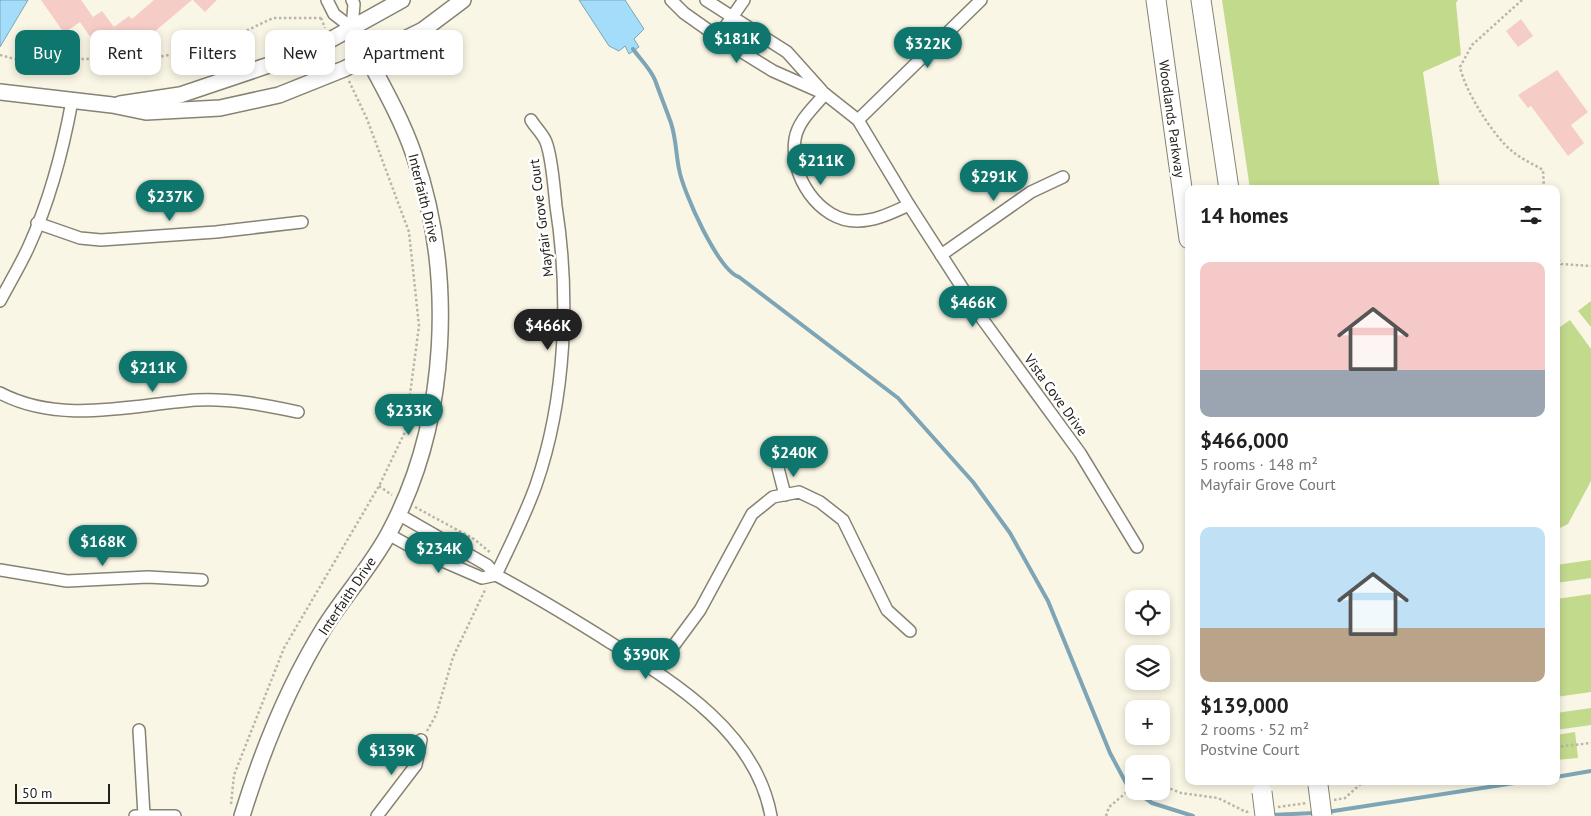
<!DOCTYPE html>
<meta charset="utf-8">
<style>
body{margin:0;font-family:"PT Sans",sans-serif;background:#f2f2f2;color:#222;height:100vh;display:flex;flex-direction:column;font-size:19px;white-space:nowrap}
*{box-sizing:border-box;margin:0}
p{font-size:16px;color:#767676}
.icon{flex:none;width:28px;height:28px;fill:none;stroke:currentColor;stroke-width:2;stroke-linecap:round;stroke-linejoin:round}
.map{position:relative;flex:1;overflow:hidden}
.drawer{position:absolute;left:1185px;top:185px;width:375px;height:600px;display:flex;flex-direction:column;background:#fff;border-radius:10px;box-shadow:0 2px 8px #0003}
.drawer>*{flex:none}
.hud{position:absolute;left:15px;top:30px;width:475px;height:45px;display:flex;gap:10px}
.tools{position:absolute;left:1125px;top:590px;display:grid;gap:10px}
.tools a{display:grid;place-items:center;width:45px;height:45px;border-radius:10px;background:#fff;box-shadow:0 2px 8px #0003;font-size:25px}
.scale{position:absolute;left:15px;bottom:12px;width:95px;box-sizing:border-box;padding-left:5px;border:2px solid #23211b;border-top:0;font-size:14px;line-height:18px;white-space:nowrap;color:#23211b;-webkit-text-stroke:4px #fff;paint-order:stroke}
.price{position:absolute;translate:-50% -42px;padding:0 11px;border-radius:18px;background:#0f766e;color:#fff;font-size:16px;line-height:32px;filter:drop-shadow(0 1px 2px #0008)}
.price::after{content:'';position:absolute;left:50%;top:30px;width:15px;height:11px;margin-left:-8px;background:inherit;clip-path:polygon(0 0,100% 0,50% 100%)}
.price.on{background:#222;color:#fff}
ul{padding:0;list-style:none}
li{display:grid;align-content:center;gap:10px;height:265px;padding:0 15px}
li span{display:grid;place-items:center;height:155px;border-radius:10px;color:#555}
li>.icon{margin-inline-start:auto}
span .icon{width:90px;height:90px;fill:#fffc;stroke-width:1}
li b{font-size:21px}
h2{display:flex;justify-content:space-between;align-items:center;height:60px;padding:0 15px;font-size:21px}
.chip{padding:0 18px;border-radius:10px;background:#fff;box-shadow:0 2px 8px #0003;font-size:18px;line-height:45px}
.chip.on{background:#0f766e;color:#fff}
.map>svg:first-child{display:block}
.green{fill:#c2da8c}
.water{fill:#a3ddf9;stroke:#7da5b6}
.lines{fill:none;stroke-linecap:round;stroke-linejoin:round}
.stream{stroke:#7da5b6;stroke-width:4}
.building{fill:#f6cdc6}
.minor-casing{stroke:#878273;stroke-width:14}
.tertiary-casing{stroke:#878273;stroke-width:18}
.primary-casing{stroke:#878273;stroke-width:21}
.path{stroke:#b9b5a8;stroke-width:2.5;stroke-dasharray:2.5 2.5;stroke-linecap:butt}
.minor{stroke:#fff;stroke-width:11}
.tertiary{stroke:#fff;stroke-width:15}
.primary{stroke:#fff;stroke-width:19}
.primary-bridge-casing{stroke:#878273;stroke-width:21;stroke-linecap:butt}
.primary-bridge{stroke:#fff;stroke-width:19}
.labels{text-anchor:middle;stroke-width:5;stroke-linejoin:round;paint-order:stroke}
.street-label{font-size:14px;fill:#23211b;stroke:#fff}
</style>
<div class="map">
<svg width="1591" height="816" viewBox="0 0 1591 816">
<rect width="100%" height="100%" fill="#faf6e5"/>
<g class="green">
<path d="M 1222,0 L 1458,0 L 1456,3 L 1461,55 L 1423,72 L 1440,189 L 1250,189 Z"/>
<path d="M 1591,301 L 1591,327 L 1578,311 Z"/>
<path d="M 1570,320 L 1591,349 L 1591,481 L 1568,524 L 1556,530 L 1556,330 Z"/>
<path d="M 1591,560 L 1591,578 L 1556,583 L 1556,565 Z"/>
<path d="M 1591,594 L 1591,692 L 1556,697 L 1556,599 Z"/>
<path d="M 1591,708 L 1591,725 L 1556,730 L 1556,713 Z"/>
<path d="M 1575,732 L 1578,758 L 1556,760 L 1556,735 Z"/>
</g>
<g class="water">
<path d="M 0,0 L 28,0 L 0,47 Z"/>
<path d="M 579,0 L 625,0 L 644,29 L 634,39 L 639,47 L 629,54 L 625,46 L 619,51 L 609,46 Z"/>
</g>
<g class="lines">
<g class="stream">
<path d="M 633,49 C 640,59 650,68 655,80 C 660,94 666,109 671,123 C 676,138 676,154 679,169 C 683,192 718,270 739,277 L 898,398 L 973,482 L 1010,533 L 1048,601 L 1110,753 L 1126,783 L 1134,790"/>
<path d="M 1556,777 L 1591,771"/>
<path d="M 1135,791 L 1152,803 L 1193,816"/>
<path d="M 1327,812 L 1528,781"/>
<path d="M 1270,815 L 1315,813"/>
</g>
</g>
<g class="building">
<path d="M 41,0 L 81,0 L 93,17 L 102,11 L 114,27 L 129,16 L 132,19 L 154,0 L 192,0 L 133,50 L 127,41 L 104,57 L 80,22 L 64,33 Z"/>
<path d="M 193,0 L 217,0 L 205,12 Z"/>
<path d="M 1521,19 L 1533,36 L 1518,47 L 1506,31 Z"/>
<path d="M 1557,70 L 1588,112 L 1571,125 L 1584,143 L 1568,156 L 1531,106 L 1528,108 L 1518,95 Z"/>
</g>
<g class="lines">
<defs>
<g id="minor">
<path d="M 327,0 L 334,14 L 352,28"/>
<path d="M 352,0 L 354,4 L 352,28"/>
<path d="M 671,0 L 684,13 L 718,37 L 773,71 L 825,94 L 858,120 L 909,205 L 983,320 L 1080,453 L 1137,547"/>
<path d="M 706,0 L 787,52 L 822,91"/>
<path d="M 718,37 L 744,0"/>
<path d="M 825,94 C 813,108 798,121 795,139 C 789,175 819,222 858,221 C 876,221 893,212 909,205"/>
<path d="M 858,120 L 981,0"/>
<path d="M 37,223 L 80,238 L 101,240 L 216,232 L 302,222"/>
<path d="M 941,255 L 1031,192 L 1063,177"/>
<path d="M 0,301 C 10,282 21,264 29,246 C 50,200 63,150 72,101"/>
<path d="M 0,393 C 61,425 131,405 196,400 C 231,398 264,405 298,412"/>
<path d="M 778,468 L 785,495"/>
<path d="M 398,514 L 487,565 L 496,575 C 535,596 573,619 611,643 C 677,684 756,733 771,816"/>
<path d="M 388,534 L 415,549 L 482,578 L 496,575"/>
<path d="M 0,570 L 67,581 L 148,577 L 202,580"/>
<path d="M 496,575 C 510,545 525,516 536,485 C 566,399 570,295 556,206 C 554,188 552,157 546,142 C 543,134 535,127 531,120"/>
<path d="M 655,671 L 700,610 L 752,514 L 773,497 L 799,492 L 820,502 L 843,520 L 887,610 L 910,631"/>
<path d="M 139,730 L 144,815"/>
<path d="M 135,816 L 175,816"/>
<path d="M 377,816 L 416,765 L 421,740"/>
</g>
<g id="tertiary">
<path d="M 0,92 L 112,105 L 146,112 L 220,108 L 279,95 L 344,69 L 423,30 L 463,0"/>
<path d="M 120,104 L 180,95 L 269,65 L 330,40 L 402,0"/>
<path d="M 242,816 C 262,751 288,686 324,628 C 344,596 371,567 389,533 C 449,421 455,274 414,155 C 399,111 373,70 352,28"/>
</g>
<g id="primary">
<path d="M 1156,0 L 1189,239"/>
<path d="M 1201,0 L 1229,189"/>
</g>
</defs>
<use href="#minor" class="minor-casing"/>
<use href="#tertiary" class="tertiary-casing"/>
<use href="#primary" class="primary-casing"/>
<g class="path">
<path d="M 1522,0 L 1472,45 L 1460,67 C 1465,91 1493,136 1513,152 C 1522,159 1533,164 1543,170 L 1544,189"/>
<path d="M 321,18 L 325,28"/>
<path d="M 0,55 L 51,69 L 79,59 L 154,58 L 214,46 L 273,18 L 322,18"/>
<path d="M 1556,255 L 1561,264 L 1591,266"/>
<path d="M 379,486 L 392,495"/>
<path d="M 415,507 L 474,539 L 491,553"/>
<path d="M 427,731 L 436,715 L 453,657 L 486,588"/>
<path d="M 1556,747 L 1591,743"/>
<path d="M 1161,785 L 1181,793 L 1218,798 L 1246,812 L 1250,811"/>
<path d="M 1334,800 L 1345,798 L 1364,781"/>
<path d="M 231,804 L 234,775 L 284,648 L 379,486 L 405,432 L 419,326 L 409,232 L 367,119 L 349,81"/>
<path d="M 1278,807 L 1307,803"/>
<path d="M 1106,816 L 1109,807 L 1134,786"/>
</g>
<use href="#minor" class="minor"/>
<use href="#tertiary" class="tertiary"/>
<use href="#primary" class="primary"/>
<defs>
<g id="primary-bridge">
<path d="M 1318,785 L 1322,816"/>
<path d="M 1262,792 L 1265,816"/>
</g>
</defs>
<use href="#primary-bridge" class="primary-bridge-casing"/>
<use href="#primary-bridge" class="primary-bridge"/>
</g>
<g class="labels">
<g class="street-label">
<text transform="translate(1172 119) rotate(82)" y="5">Woodlands Parkway</text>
<text transform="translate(424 198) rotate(76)" y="5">Interfaith Drive</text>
<text transform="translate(541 218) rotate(-97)" y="5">Mayfair Grove Court</text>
<text transform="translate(1056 395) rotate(54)" y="5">Vista Cove Drive</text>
<text transform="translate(347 596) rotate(-56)" y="5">Interfaith Drive</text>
</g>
</g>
</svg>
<div class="tools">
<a><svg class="icon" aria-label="locate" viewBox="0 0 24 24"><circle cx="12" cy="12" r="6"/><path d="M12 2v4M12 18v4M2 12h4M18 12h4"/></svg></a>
<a><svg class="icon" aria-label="layers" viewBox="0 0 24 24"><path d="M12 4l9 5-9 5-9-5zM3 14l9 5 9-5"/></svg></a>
<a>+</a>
<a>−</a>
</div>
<div class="scale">50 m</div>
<b class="price" style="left:737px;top:64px">$181K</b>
<b class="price" style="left:928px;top:69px">$322K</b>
<b class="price" style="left:821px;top:186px">$211K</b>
<b class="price" style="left:994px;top:202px">$291K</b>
<b class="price" style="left:170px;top:222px">$237K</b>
<b class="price" style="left:973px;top:328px">$466K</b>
<b class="price on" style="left:548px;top:351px">$466K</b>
<b class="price" style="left:153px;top:393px">$211K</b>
<b class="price" style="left:409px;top:436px">$233K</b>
<b class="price" style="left:794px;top:478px">$240K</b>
<b class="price" style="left:103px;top:567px">$168K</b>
<b class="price" style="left:439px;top:574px">$234K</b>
<b class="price" style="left:646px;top:680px">$390K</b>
<b class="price" style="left:392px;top:776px">$139K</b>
<div class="hud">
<a class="chip on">Buy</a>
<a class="chip">Rent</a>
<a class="chip">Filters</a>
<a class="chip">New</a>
<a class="chip">Apartment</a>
</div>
<section class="drawer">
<h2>14 homes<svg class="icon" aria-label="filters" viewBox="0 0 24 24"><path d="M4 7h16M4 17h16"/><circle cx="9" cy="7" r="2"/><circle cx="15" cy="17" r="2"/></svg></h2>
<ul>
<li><span style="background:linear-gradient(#f6c9c9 70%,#9aa5b1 0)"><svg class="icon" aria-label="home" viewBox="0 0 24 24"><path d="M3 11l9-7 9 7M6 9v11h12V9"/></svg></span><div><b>$466,000</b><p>5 rooms · 148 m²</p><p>Mayfair Grove Court</p></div></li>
<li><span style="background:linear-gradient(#bfe0f5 65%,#b9a48a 0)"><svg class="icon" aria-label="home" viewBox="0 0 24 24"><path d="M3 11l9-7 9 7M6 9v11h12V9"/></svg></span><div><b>$139,000</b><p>2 rooms · 52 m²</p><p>Postvine Court</p></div></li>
</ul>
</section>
</div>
